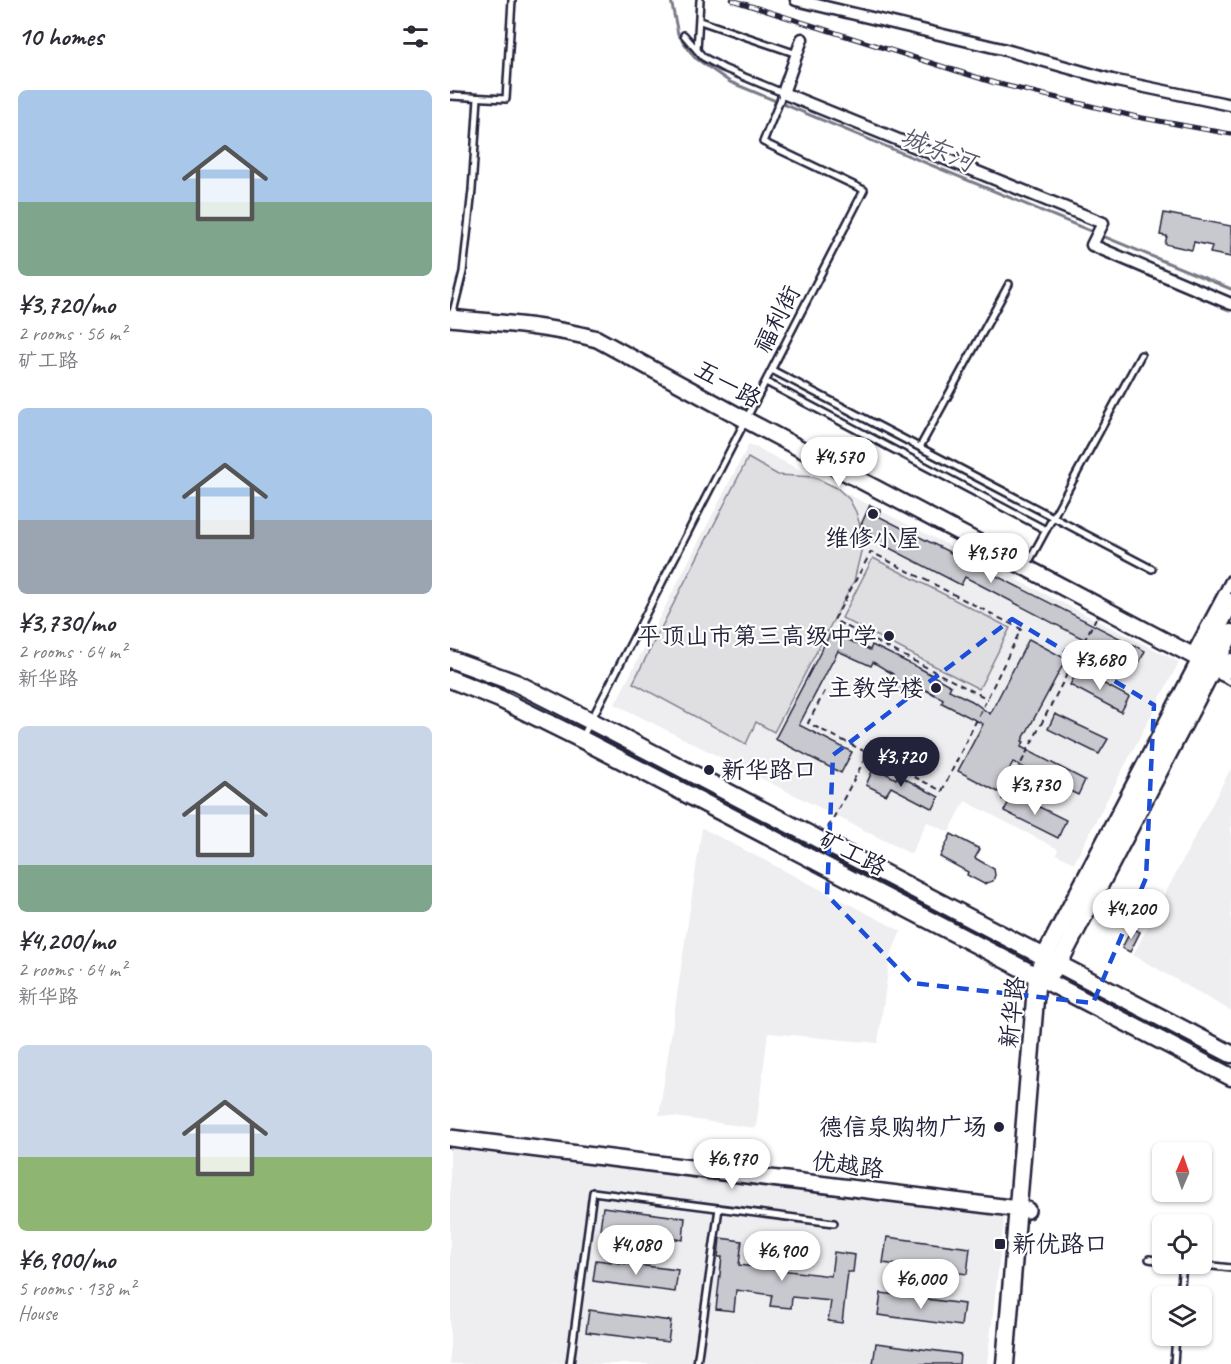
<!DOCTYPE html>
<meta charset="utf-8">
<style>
body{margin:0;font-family:Caveat,"LXGW WenKai TC",sans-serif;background:#f7f7f7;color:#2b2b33;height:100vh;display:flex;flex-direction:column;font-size:22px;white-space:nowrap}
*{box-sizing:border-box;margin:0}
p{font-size:20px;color:#7c7c81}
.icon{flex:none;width:33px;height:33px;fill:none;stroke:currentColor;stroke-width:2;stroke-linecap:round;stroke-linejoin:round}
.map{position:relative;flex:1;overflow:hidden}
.drawer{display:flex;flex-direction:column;background:#fff;width:450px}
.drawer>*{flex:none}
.needle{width:39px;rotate:2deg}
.tools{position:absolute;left:702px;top:1142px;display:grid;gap:12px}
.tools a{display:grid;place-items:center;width:60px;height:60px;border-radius:9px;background:#fff;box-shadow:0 2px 4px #0004;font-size:30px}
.price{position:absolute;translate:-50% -51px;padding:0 14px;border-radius:21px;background:#fff;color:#222;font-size:20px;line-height:39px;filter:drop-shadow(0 2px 3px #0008)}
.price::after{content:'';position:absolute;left:50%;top:36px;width:18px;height:14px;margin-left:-9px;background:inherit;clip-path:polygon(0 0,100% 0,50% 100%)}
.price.on{background:#22223b;color:#fff}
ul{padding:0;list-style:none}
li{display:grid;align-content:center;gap:12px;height:318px;padding:0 18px}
li span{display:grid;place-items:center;height:186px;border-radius:9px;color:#555}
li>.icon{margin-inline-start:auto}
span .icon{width:108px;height:108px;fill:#fffc;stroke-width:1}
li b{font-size:26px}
h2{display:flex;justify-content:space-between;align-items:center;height:72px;padding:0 18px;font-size:26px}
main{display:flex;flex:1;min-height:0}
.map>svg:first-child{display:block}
.built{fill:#eeeef1}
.green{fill:#dfdfe2;stroke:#80808e;stroke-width:1.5}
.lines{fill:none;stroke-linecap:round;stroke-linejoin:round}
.stream{stroke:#7a7a88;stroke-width:3}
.building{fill:#c8c8cf;stroke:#22223b;stroke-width:1.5}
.lane-casing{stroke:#22223b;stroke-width:10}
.street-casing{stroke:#22223b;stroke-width:15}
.secondary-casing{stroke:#22223b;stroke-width:20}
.primary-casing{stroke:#22223b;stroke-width:21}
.path{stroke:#22223b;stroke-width:2;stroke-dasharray:6 4.5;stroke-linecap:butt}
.lane{stroke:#fff;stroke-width:5}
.street{stroke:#fff;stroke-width:10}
.secondary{stroke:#fff;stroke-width:15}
.primary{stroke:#fff;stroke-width:16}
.rail-casing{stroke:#22223b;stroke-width:5}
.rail{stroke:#fff;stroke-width:3;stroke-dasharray:9;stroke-linecap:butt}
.marked{fill:none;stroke:#1d4ed8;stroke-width:4.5;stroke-dasharray:12 8;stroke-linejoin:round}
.poi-dot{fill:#22223b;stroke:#fff;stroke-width:2}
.labels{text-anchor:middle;stroke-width:4.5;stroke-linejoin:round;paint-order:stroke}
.street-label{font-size:24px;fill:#22223b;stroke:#fff}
.poi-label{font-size:24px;fill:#22223b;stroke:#fff;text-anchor:end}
.water-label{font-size:26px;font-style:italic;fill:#5c5c6f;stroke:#fff}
</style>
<main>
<section class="drawer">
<h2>10 homes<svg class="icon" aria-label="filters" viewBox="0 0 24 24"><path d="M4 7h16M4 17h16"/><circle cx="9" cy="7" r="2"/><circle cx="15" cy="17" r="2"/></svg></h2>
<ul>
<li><span style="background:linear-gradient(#a9c7e8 60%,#7fa58c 0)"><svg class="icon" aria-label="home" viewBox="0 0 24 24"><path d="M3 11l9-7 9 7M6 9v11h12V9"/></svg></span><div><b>¥3,720/mo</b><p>2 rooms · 56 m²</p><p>矿工路</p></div></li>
<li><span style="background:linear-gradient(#a9c7e8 60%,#9aa5b1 0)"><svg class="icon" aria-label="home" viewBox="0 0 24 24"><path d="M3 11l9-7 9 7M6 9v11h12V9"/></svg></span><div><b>¥3,730/mo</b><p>2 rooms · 64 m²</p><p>新华路</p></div></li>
<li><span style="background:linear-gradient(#c9d6e8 75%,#7fa58c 0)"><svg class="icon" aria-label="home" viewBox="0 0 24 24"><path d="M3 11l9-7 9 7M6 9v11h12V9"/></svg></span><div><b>¥4,200/mo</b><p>2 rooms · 64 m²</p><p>新华路</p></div></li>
<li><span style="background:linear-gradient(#c9d6e8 60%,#8fb573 0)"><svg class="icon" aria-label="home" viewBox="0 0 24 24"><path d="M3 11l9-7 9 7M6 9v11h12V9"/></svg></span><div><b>¥6,900/mo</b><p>5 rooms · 138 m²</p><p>House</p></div></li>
</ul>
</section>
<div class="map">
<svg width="781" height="1364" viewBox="0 0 781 1364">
<rect width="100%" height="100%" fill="#fff"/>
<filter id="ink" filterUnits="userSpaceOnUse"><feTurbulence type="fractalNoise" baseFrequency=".0167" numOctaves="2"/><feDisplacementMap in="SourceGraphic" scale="12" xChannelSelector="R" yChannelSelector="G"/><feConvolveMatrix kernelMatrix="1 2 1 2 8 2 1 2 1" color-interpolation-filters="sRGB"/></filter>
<g filter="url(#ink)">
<g class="built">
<path d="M 299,444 L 729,662 L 624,863 L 606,854 L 608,849 L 515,801 L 499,832 L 477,822 L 461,854 L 165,704 Z"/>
<path d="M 780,770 L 781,770 L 781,1011 L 683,955 Z"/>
<path d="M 252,828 L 451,931 L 440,957 L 428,1043 L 318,1033 L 306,1128 L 209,1115 Z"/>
<path d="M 0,1146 L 555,1212 L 537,1364 L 0,1364 Z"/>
</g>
<g class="green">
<path d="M 298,458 L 328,475 L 364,477 L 387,488 L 399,499 L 406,512 L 414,539 L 404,581 L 324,732 L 306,722 L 296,744 L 183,683 Z"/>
<path d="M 423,558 L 560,628 L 529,689 L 392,618 Z"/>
</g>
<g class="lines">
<path class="stream" d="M 221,0 L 228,34 L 244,57 L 280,82 L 781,289"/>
</g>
<g class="building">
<path d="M 714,213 L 781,226 L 781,257 L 760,253 L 762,246 L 744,242 L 742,250 L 715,244 L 717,236 L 710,235 Z"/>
<path d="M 420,505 L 431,510 L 428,516 L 695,651 L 687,667 L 515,577 L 511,585 L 418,537 L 421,532 L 410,527 Z"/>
<path d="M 381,632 L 420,650 L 422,645 L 473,670 L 501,686 L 499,690 L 522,701 L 540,714 L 579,639 L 616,659 L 572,741 L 574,742 L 571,747 L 635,780 L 628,795 L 563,762 L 548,792 L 508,771 L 533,724 L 492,703 L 493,699 L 466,685 L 460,697 L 439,686 L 443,674 L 423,662 L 421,666 L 388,651 L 349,725 L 402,752 L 391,773 L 325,739 Z"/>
<path d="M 628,670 L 679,697 L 671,712 L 620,685 Z"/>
<path d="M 605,714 L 658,739 L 649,754 L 598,729 Z"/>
<path d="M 424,767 L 446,779 L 448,775 L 489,797 L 483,809 L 441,787 L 436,795 L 416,785 Z"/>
<path d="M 563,794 L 616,820 L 608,838 L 554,811 Z"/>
<path d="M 501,834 L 530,849 L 525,858 L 544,869 L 545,875 L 543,881 L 534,884 L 517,875 L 518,872 L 490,857 Z"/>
<path d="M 682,928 L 690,932 L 680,952 L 672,948 Z"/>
<path d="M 153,1207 L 235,1218 L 233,1240 L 150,1229 Z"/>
<path d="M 437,1237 L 520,1248 L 517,1274 L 433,1263 Z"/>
<path d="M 270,1238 L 292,1241 L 289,1265 L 381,1276 L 384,1252 L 405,1255 L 403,1272 L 398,1272 L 392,1323 L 378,1321 L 381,1301 L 342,1297 L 341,1308 L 320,1306 L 322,1295 L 286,1290 L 284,1311 L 266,1309 L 272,1257 L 268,1257 Z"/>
<path d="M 146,1260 L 228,1270 L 225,1292 L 143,1281 Z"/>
<path d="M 431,1293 L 514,1304 L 511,1326 L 428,1315 Z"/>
<path d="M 139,1310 L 221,1321 L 218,1342 L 136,1332 Z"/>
<path d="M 426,1343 L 510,1354 L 509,1364 L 423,1364 Z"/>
</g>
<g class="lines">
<defs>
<g id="lane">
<path d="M 250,21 L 347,54"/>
<path d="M 247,50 L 250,0"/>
<path d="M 0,96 L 56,99 L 62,0"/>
<path d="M 2,316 L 13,272 L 22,190 L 28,98"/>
<path d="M 322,370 L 702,569"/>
<path d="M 316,382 L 596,530"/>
<path d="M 470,447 L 559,284"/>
<path d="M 576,567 L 691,355"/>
<path d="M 770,677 L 781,682"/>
<path d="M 132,738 L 414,190 L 313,142 L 333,93 L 273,68 L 253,57 L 234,35"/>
<path d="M 699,1259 L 712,1261"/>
<path d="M 736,1263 L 781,1268"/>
<path d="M 730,1296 L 733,1263"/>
<path d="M 120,1364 L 143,1192 L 384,1223"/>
<path d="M 247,1364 L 269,1208"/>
<path d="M 724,1364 L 726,1335"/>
</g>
<g id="street">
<path d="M 346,0 L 552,49 L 662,80 L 781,105"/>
<path d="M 352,39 L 333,93 L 653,223 L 642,245 L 781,304"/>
<path d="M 742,654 L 781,581"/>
<path d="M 774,672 L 781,659"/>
</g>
<g id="secondary">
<path d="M 0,318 C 49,323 99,326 147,339 L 296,420 L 774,672"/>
<path d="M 0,1138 L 577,1210"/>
</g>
<g id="primary">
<path d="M 0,659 L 66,683 L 141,721 L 781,1054"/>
<path d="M 0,679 L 50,699 L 131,739 L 781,1077"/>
<path d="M 601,973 L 608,965 L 781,633"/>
<path d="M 555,1364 L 587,975 L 594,958 L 781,602"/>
</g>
</defs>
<use href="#lane" class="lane-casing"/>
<use href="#street" class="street-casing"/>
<use href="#secondary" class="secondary-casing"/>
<use href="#primary" class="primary-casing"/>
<g class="path">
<path d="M 375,691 L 358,723 L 418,753"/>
<path d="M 552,800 L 646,618"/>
<path d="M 378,828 L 418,753 L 492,791 L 571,629 L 421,552 L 384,620 L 538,699"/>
</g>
<use href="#lane" class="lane"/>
<use href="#street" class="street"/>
<use href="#secondary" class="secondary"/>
<use href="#primary" class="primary"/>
<defs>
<path id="rail" d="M 282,0 L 545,83 L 687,117 L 781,134"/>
</defs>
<use href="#rail" class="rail-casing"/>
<use href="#rail" class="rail"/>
</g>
</g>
<path class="marked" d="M 562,619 L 704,705 L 696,878 L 643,1003 L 462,983 L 377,895 L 383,755 Z"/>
<g class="poi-dot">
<circle cx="423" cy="514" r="6"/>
<circle cx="439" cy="636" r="6"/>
<circle cx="486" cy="688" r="6"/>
<circle cx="259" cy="770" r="6"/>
<circle cx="549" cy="1127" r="6"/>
<rect x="544" y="1238" width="12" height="12" rx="3"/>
</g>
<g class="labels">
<g class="street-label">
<text transform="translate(327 319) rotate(-63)" y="8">福利街</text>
<text transform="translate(278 384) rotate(29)" y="8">五一路</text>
<text transform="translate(403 853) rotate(27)" y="8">矿工路</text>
<text transform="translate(562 1012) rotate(-84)" y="8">新华路</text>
<text transform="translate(398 1165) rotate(7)" y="8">优越路</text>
</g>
<g class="poi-label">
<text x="423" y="546" text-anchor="middle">维修小屋</text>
<text x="427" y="644">平顶山市第三高级中学</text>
<text x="474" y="696">主教学楼</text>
<text x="271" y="778" text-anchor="start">新华路口</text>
<text x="537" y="1135">德信泉购物广场</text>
<text x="562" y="1252" text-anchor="start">新优路口</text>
</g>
<g class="water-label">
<text transform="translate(488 149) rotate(22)" y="9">城东河</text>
</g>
</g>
</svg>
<div class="tools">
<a><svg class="needle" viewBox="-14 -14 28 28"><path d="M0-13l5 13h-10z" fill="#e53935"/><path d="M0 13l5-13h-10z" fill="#7c7c81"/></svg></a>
<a><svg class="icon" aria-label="locate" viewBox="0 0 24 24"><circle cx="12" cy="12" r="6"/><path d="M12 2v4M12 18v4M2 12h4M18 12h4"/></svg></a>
<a><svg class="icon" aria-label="layers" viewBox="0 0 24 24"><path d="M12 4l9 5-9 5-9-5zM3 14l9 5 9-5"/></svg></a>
</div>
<b class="price" style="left:389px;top:488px">¥4,570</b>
<b class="price" style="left:541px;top:584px">¥9,570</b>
<b class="price" style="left:650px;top:691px">¥3,680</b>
<b class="price on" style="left:451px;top:788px">¥3,720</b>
<b class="price" style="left:585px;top:816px">¥3,730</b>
<b class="price" style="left:681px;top:940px">¥4,200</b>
<b class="price" style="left:282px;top:1190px">¥6,970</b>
<b class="price" style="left:186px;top:1276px">¥4,080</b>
<b class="price" style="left:332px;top:1282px">¥6,900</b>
<b class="price" style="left:471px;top:1310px">¥6,000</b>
</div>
</main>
